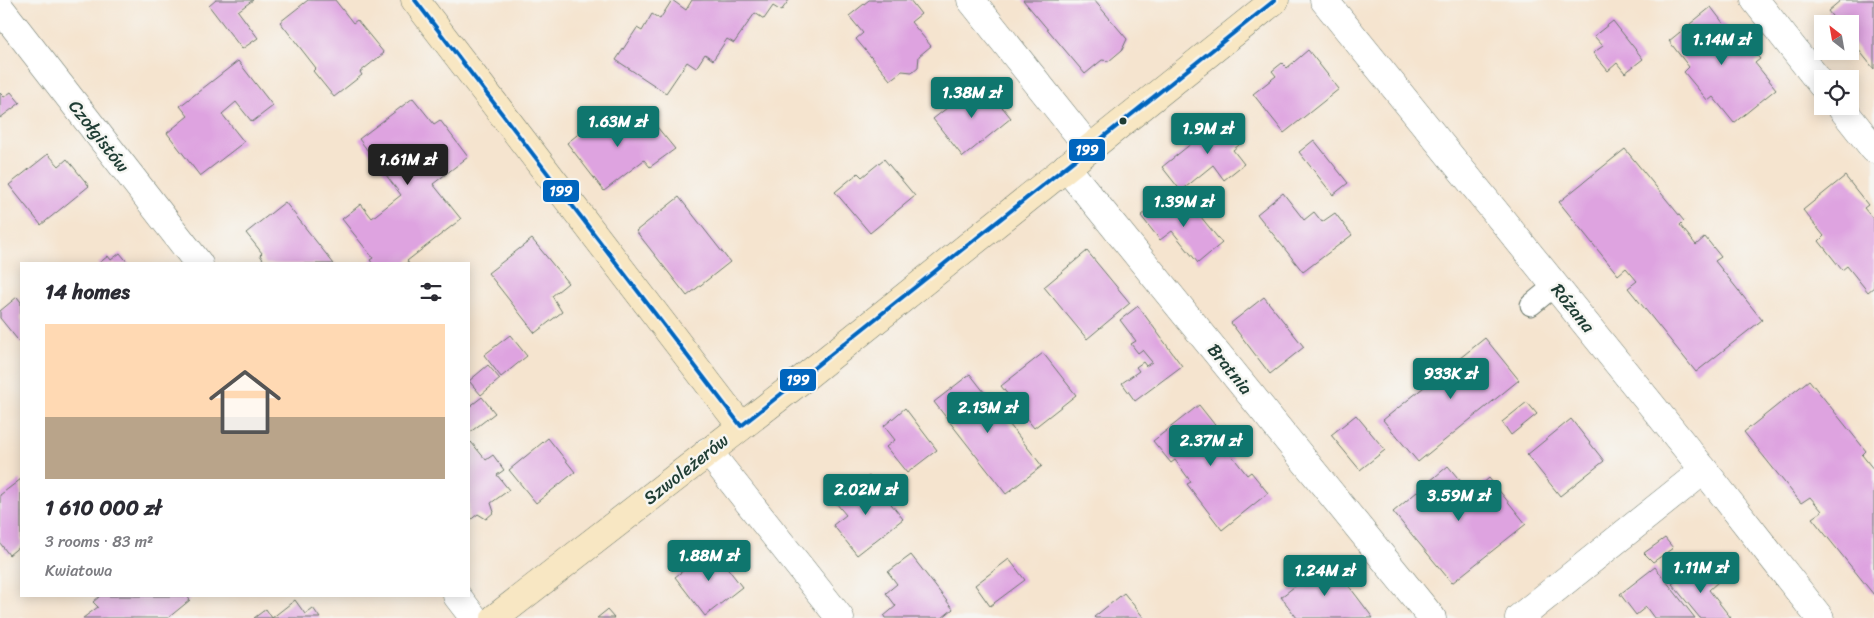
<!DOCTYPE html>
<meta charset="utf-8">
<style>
body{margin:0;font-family:Sriracha,sans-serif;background:#f7f7f7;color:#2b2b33;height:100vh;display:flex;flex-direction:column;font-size:19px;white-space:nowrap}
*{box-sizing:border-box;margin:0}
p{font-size:16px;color:#7c7c81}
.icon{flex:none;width:28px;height:28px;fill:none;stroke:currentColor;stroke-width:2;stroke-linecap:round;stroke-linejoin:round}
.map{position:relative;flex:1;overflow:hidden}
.panel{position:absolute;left:20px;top:262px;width:450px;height:335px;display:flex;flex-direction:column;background:#fff;border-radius:0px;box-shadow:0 2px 12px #0003}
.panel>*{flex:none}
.needle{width:32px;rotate:329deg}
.controls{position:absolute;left:1814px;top:15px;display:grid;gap:10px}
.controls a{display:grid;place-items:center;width:45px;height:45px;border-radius:0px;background:#fff;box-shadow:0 2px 12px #0003;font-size:25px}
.price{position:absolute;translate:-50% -42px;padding:0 11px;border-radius:5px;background:#0f766e;color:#fff;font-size:16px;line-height:32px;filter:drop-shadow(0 1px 2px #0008)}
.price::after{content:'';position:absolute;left:50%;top:30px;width:15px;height:11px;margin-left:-8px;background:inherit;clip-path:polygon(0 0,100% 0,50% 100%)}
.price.current{background:#222;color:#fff}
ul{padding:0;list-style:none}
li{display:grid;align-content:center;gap:10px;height:265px;padding:0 25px}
li span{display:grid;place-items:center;height:155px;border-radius:0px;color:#555}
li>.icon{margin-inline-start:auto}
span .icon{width:90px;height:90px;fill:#fffc;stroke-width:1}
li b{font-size:21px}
h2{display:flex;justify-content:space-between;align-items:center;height:60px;padding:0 25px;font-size:21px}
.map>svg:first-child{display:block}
.building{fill:#dea3e0}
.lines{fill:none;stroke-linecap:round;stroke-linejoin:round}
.lane-casing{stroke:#6a776a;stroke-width:23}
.street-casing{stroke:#6a776a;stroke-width:29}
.secondary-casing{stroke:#6a776a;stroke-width:29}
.lane{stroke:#fff;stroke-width:21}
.street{stroke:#fff;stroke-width:28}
.secondary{stroke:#f8e7c3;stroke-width:28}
.bus-1-casing{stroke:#f6f6f2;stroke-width:8}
.bus-1{stroke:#0065bd;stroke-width:4}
.bus-dot{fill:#1f3d34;stroke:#f6f6f2;stroke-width:2}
.labels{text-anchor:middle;stroke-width:5;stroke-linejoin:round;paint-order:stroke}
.street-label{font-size:18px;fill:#1f3d34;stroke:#f6f6f2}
.line-badge{stroke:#f6f6f2;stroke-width:2}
.badge-label{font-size:14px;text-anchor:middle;font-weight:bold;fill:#fff}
</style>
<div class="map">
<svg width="1874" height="618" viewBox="0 0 1874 618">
<rect width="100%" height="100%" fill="#f6f6f2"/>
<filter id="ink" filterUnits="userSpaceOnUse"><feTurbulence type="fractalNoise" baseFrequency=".02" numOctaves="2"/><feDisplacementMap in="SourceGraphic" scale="10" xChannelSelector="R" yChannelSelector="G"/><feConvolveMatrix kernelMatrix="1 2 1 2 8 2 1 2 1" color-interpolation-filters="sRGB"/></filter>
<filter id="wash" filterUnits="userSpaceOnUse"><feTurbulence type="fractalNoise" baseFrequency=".0096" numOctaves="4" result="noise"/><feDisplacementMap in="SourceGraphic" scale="20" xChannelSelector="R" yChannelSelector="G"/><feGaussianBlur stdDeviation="1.12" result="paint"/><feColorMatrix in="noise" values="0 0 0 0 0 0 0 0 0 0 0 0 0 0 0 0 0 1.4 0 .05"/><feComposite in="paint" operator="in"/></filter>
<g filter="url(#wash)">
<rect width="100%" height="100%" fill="#f5e4cf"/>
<g id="blocks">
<g class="building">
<path d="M 216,0 L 253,0 L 238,11 L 258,38 L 242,49 L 209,6 Z"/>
<path d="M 308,0 L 335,0 L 353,23 L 357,20 L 384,53 L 360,72 L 362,75 L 334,97 L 313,71 L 316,68 L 280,22 Z"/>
<path d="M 672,0 L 686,10 L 692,0 L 789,0 L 781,11 L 773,6 L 764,19 L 755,13 L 734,43 L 727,39 L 713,60 L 705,54 L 696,68 L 687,62 L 666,93 L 616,60 L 637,28 L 642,31 L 652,14 L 660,19 Z"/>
<path d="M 869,0 L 910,0 L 921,14 L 911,22 L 931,46 L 919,56 L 918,67 L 912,72 L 902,71 L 890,80 L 856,39 L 863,33 L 849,16 Z"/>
<path d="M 1023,0 L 1094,0 L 1127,39 L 1122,50 L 1109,61 L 1102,60 L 1085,74 Z"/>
<path d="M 1841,0 L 1874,0 L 1874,69 L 1850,39 L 1850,24 L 1838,24 L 1828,11 Z"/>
<path d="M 1711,7 L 1733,36 L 1729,39 L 1741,53 L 1749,46 L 1760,59 L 1755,63 L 1776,89 L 1734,123 L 1713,97 L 1708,101 L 1684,72 L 1689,67 L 1669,41 Z"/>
<path d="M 1613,21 L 1643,59 L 1625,73 L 1617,63 L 1608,71 L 1593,53 L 1603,46 L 1594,36 Z"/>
<path d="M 1308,50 L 1339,89 L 1284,133 L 1253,94 L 1276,76 L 1272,71 L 1282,63 L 1287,68 Z"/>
<path d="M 238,61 L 273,106 L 252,122 L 236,102 L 222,114 L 244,142 L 200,176 L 167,133 L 188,116 L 180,106 Z"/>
<path d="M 981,81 L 1011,118 L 963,157 L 933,119 Z"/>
<path d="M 11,92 L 20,103 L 0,118 L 0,93 L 4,97 Z"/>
<path d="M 413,98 L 434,124 L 440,120 L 468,157 L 433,184 L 461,219 L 407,261 L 409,264 L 373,264 L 370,260 L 373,258 L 342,219 L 361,204 L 372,218 L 401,195 L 359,139 Z"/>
<path d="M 609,110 L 625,131 L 638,120 L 653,122 L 675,149 L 650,167 L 644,160 L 604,191 L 567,143 Z"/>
<path d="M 1227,115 L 1246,139 L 1233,150 L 1244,164 L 1224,180 L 1213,165 L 1181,191 L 1162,167 Z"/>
<path d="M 1314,140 L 1348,183 L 1333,195 L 1299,152 Z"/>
<path d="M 1625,149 L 1684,221 L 1680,225 L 1696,245 L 1705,237 L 1721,257 L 1715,261 L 1762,320 L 1696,372 L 1628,288 L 1637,281 L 1626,268 L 1618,275 L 1559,202 Z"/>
<path d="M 48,154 L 59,166 L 67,159 L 89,186 L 41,225 L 9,185 Z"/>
<path d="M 884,159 L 915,196 L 870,233 L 835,192 L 858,173 L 862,177 Z"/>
<path d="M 1845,176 L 1868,205 L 1864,208 L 1874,220 L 1874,287 L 1868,292 L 1847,266 L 1842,270 L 1819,241 L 1824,236 L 1803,210 Z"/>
<path d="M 1283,193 L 1304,220 L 1314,212 L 1322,222 L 1335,213 L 1352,235 L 1303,272 L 1257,214 Z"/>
<path d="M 1184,196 L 1222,243 L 1198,263 L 1172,231 L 1160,240 L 1141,216 L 1154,205 L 1162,214 Z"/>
<path d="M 679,197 L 730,262 L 687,296 L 636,231 Z"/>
<path d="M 285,202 L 315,240 L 334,264 L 266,264 L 260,255 L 262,253 L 246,233 Z"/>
<path d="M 532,239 L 568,283 L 552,296 L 562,312 L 535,333 L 488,273 Z"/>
<path d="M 1087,251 L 1130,303 L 1087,339 L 1044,287 Z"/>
<path d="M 120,253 L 129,264 L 98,264 L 108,256 L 111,260 Z"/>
<path d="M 17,297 L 21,302 L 21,344 L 0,318 L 0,311 Z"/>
<path d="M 1264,297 L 1304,347 L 1270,374 L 1231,323 Z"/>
<path d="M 1138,306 L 1182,366 L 1135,401 L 1122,383 L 1139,371 L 1136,367 L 1143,362 L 1146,366 L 1152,362 L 1142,350 L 1138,353 L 1131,344 L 1136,341 L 1120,320 Z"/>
<path d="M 510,335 L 527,356 L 501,377 L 484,355 Z"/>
<path d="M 1485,338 L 1519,380 L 1418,462 L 1383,420 Z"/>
<path d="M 1043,353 L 1076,395 L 1034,428 L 1001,386 Z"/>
<path d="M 488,365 L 500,379 L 481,395 L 469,381 Z"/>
<path d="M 970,374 L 1042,466 L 1006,494 L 934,402 Z"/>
<path d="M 1809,380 L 1866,451 L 1862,455 L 1874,470 L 1874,595 L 1812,518 L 1822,511 L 1810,497 L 1801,503 L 1744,432 Z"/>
<path d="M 482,397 L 495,413 L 469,433 L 469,407 Z"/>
<path d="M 1527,402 L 1537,414 L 1511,435 L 1502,422 Z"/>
<path d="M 1199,405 L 1234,449 L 1229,452 L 1247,475 L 1251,472 L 1268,493 L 1222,530 L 1187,484 L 1191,482 L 1175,460 L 1171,463 L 1153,441 Z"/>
<path d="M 905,408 L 937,450 L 907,473 L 886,447 L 895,440 L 884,426 Z"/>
<path d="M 1356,415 L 1385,450 L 1360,470 L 1331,435 Z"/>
<path d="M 1571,419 L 1604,461 L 1560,496 L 1527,455 Z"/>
<path d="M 548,438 L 575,472 L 536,503 L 509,470 Z"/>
<path d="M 471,442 L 486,460 L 493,455 L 504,470 L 497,475 L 509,490 L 491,503 L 494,512 L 486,519 L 478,514 L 469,521 L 469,444 Z"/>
<path d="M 1448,466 L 1471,494 L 1489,478 L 1526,524 L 1452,583 L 1393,512 Z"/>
<path d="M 869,476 L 903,519 L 857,555 L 833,525 L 846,515 L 836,503 Z"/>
<path d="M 21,479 L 21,545 L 9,555 L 0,543 L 0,495 Z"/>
<path d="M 1665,538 L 1673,548 L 1653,562 L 1644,553 Z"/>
<path d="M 712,548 L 742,587 L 705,616 L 675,577 Z"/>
<path d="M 911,555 L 953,609 L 942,618 L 885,618 L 884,616 L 896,606 L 886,593 L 897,584 L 888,572 Z"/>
<path d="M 1009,559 L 1025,580 L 990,606 L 975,585 Z"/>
<path d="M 1329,560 L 1358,598 L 1373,618 L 1297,618 L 1281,597 Z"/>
<path d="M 1655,567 L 1695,618 L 1654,618 L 1646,607 L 1636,615 L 1620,594 Z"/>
<path d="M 1708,567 L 1719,581 L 1709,590 L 1731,618 L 1700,618 L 1672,584 L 1691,569 L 1696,576 Z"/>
<path d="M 1124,593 L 1144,618 L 1095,618 L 1094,617 Z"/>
<path d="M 100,596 L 187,596 L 190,600 L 168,618 L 83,618 L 98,607 L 93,602 Z"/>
<path d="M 295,600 L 305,614 L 313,608 L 320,618 L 254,618 L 266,609 L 272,618 Z"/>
<path d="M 607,610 L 614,618 L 597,618 Z"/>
</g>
</g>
</g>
<g filter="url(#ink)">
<use href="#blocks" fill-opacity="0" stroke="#6a776a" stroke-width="1"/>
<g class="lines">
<defs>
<path id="lane" d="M 1531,305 L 1554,286"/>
<g id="street">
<path d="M 971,0 L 1090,149"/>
<path d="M 1324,0 L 1704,470 L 1820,618"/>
<path d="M 1755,0 L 1822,85"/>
<path d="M 0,8 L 199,264"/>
<path d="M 1840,106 L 1874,149"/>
<path d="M 1066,167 L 1432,618"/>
<path d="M 708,451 L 840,618"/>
<path d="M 457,596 L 474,618"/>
<path d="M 1519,618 L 1704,470"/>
</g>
<g id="secondary">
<path d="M 415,0 L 741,426"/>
<path d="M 495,618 L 795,385 L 1275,0"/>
</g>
</defs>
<use href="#lane" class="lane-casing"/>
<use href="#street" class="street-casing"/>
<use href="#secondary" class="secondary-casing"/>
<use href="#lane" class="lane"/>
<use href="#street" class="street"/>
<use href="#secondary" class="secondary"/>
<defs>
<path id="bus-1" d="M 415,0 L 741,426 L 1275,0"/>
</defs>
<use href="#bus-1" class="bus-1-casing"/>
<use href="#bus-1" class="bus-1"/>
</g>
</g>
<circle class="bus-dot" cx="1123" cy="121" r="4.5"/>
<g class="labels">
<g class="street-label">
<text transform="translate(99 136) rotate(52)" y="6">Czołgistów</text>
<text transform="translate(1573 308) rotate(51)" y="6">Różana</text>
<text transform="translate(1230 369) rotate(51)" y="6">Bratnia</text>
<text transform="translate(686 469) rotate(-38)" y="6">Szwoleżerów</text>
</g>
</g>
<g class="line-badge">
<rect x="1068" y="138" width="38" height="24" rx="5" fill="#0065bd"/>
<rect x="542" y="179" width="38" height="24" rx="5" fill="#0065bd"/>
<rect x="779" y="368" width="38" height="24" rx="5" fill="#0065bd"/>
</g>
<g class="badge-label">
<text x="1087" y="155">199</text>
<text x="561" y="196">199</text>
<text x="798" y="385">199</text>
</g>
</svg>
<div class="controls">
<a><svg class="needle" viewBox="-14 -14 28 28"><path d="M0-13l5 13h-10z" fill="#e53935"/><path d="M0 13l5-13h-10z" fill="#7c7c81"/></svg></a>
<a><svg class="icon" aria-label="locate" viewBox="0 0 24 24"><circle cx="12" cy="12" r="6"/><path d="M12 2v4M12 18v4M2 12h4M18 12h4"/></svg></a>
</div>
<b class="price" style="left:1722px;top:66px">1.14M zł</b>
<b class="price" style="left:972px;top:119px">1.38M zł</b>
<b class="price" style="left:618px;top:148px">1.63M zł</b>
<b class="price" style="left:1208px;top:155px">1.9M zł</b>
<b class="price current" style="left:408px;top:186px">1.61M zł</b>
<b class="price" style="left:1184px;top:228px">1.39M zł</b>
<b class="price" style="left:1451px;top:400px">933K zł</b>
<b class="price" style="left:988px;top:434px">2.13M zł</b>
<b class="price" style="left:1211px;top:467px">2.37M zł</b>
<b class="price" style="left:866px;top:516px">2.02M zł</b>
<b class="price" style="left:1459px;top:522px">3.59M zł</b>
<b class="price" style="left:709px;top:582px">1.88M zł</b>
<b class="price" style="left:1701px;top:594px">1.11M zł</b>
<b class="price" style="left:1325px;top:597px">1.24M zł</b>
<section class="panel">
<h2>14 homes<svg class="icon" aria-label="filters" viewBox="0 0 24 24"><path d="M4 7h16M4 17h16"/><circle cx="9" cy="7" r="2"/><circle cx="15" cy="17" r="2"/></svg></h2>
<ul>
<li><span style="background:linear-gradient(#ffd9b3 60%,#b9a48a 0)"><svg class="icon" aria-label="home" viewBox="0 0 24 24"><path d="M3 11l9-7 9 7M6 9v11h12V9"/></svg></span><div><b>1 610 000 zł</b><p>3 rooms · 83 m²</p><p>Kwiatowa</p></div></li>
</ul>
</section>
</div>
